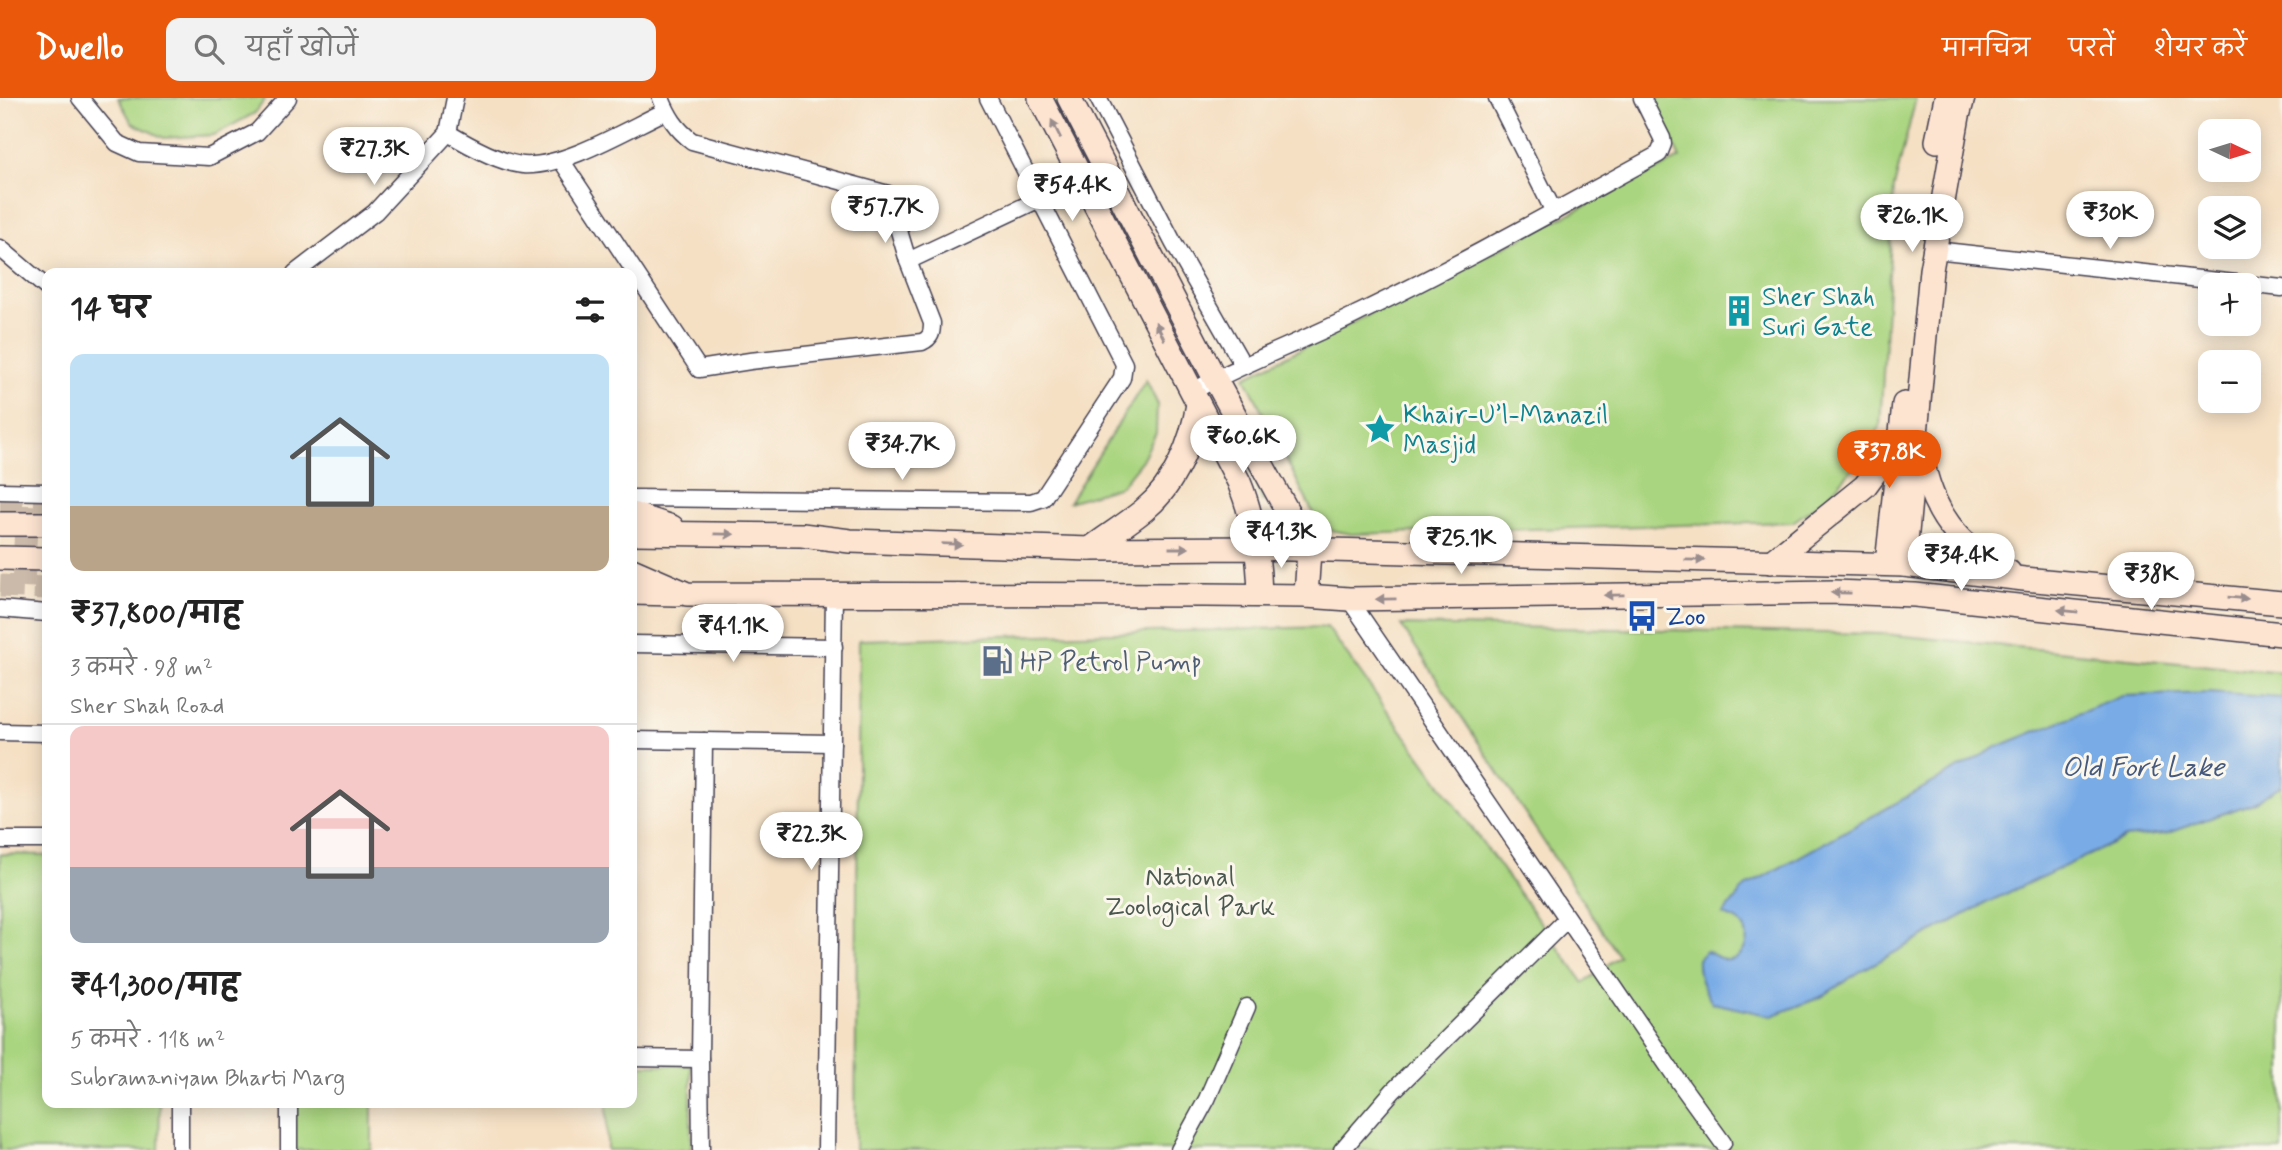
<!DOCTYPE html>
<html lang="hi">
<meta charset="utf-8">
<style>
body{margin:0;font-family:Mynerve,"Playpen Sans Deva",sans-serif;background:#f2f2f2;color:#222;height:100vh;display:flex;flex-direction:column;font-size:26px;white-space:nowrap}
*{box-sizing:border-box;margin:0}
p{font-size:23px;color:#767676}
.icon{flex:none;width:38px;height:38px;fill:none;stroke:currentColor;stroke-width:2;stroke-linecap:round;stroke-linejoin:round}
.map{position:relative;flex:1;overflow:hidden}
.panel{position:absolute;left:42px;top:170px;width:595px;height:840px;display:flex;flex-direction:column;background:#fff;border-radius:14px;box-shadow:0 4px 18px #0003}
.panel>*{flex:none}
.needle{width:46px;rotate:94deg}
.buttons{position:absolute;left:2198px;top:21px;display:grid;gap:14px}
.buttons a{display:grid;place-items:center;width:63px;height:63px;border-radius:14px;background:#fff;box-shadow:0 4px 18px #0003;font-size:35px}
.price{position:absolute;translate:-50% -60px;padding:0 16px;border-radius:24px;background:#fff;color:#222;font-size:23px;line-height:46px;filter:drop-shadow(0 2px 4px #0008)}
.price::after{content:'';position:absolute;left:50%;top:42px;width:21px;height:16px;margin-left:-10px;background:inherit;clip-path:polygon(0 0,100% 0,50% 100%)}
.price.selected{background:#ea580c;color:#fff}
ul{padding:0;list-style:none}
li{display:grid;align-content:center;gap:14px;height:371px;padding:0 28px}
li+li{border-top:2px solid #e0e0e0}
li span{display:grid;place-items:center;height:217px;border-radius:14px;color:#555}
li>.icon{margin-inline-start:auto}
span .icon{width:126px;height:126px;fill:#fffc;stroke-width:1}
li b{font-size:30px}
h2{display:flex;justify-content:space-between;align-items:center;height:84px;padding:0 28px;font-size:30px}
header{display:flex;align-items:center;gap:42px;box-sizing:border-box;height:98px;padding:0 35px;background:#ea580c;color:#fff}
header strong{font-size:33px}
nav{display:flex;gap:38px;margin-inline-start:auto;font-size:24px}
.search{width:490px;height:63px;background:#f2f2f2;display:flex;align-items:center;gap:18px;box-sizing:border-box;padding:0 24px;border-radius:14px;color:#767676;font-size:26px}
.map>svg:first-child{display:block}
.green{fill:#aad580;stroke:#667c5e;stroke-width:2}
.water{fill:#79ace6;stroke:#4e6790;stroke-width:2}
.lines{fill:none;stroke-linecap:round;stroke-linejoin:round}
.secondary-tunnel{stroke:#cbbaa9;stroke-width:23;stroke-dasharray:23 11;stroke-linecap:butt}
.street-casing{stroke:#423e50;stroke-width:19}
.secondary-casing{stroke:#423e50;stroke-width:26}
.street{stroke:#fff;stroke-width:16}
.secondary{stroke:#fde4d1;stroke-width:23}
.oneway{fill:#9a8d8e}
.labels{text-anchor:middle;stroke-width:6;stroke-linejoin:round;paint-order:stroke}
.culture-label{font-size:26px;fill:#0d838f;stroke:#fbf7ec;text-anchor:start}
.transit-label{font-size:26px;fill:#164399;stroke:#fbf7ec;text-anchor:start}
.service-label{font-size:26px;fill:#4e5e75;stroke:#fbf7ec;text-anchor:start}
.park-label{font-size:26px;fill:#4b5850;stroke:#fbf7ec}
.water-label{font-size:28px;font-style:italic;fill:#45597f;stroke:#fbf7ec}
</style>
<header>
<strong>Dwello</strong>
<div class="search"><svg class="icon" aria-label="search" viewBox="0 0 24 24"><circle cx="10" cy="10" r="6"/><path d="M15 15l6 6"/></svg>यहाँ खोजें</div>
<nav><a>मानचित्र</a><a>परतें</a><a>शेयर करें</a></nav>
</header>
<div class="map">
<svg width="2282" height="1052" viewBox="0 0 2282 1052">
<rect width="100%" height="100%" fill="#fbf7ec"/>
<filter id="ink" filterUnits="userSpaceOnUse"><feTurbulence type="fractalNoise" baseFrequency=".0143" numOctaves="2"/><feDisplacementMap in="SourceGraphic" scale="14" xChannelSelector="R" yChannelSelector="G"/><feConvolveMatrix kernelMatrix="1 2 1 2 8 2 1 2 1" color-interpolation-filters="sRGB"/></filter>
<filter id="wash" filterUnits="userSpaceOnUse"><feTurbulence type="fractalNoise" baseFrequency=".00686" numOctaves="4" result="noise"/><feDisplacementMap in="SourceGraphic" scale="28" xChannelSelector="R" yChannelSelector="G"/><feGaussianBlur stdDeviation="1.57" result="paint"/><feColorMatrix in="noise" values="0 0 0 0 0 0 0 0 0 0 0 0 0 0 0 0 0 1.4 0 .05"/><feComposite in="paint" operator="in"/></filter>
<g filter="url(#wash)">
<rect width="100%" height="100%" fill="#f5e0c4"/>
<g class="green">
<path d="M 118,0 L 266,0 L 255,15 L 214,37 L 164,40 L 132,25 Z"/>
<path d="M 1049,0 L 1058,0 L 1141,164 L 1136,167 Z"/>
<path d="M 1653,0 L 1916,0 L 1894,89 L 1880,329 L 1857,366 L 1826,400 L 1793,424 L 1351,436 L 1331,432 L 1316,421 L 1245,279 L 1680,60 Z"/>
<path d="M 1146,282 L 1157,305 L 1156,335 L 1142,362 L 1121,388 L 1069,404 Z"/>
<path d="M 1208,292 L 1264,390 L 1267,403 L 1262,403 L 1254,380 L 1206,296 Z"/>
<path d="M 1401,527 L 1884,536 L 2282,575 L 2282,1052 L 855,1052 L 859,542 L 1327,529 L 1584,885 L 1619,858 Z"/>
<path d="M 0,756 L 47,757 L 47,1004 L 160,1005 L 159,1052 L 0,1052 Z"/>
<path d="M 632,967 L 691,967 L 691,1052 L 607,1052 L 607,1005 L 632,1004 Z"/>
<rect x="288" y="1005" width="84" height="47"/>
</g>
<path class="water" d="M 2210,595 L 2282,600 L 2282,687 L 2253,705 L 2165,736 L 2125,740 L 1984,806 L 1864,871 L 1821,899 L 1772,918 L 1713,905 C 1703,891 1697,878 1698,861 L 1706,853 C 1713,856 1721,862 1727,862 C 1744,863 1752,840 1743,828 C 1739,822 1730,819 1723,817 L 1745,789 L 1997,649 L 2122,598 Z"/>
</g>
<g filter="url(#ink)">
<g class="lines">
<g class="secondary-tunnel">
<path d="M 0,406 L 47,407"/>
<path d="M 0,488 L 47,490"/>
<path d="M 23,489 L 27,407"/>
</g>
<defs>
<g id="street">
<path d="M 80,0 L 117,45 L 139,55 L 209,59 L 257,34 L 288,0"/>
<path d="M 1098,0 L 1174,146 L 1243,267"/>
<path d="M 1497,0 L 1554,114"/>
<path d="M 448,35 C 468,47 500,65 523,67 C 564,70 629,30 666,13"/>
<path d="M 561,62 L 699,271 L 750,263 L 922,244 C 931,240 932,235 932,225 L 908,163 L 888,96 L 692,43 C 676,31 668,18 661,0"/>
<path d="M 0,150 L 47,190"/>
<path d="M 1935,152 L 2282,190"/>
<path d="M 908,163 L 1082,81"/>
<path d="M 295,175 L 375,114 L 448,35 L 455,0"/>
<path d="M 1191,294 C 1245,264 1304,243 1359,215 C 1461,166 1560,110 1659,56 L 1663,46 L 1662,40 L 1642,0"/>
<path d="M 0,393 L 47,394"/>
<path d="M 632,400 L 1031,404 L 1043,400 L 1122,280 L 1124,266 L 988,0"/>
<path d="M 1349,501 L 1679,984 L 1723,1045"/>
<path d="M 0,511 L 47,515"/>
<path d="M 632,546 L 834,549"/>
<path d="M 0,634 L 47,635"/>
<path d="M 632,642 L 832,645"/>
<path d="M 0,742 L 47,742"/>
<path d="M 632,960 L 700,961"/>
<path d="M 180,1052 L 180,1004"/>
<path d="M 289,1052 L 289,1004"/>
<path d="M 701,1052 L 700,961 L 704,643"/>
<path d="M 826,1052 L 834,497"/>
<path d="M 1179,1052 L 1207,1001 L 1247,909"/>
<path d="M 1342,1052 L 1393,993 L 1567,821"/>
</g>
<g id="secondary">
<path d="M 1040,0 L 1239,384 C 1254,420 1259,459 1260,497"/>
<path d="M 1069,0 L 1215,281 L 1309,453"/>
<path d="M 1937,43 L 1946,0"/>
<path d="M 1921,356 C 1931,413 1957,449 2009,474"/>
<path d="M 632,416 L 672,429"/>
<path d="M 0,426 L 47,426"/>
<path d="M 632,435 L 802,437 L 850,443 L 1090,451 L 1257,450 L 1904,467 L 2024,481 L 2282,505"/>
<path d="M 1090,451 C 1107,438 1127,426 1144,412 C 1175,387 1192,344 1198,306"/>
<path d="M 0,460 L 47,461"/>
<path d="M 1771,464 L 1865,388 L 1899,342"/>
<path d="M 1887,466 L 1904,306"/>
<path d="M 1904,467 L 1931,172 L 1958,18 L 1963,0"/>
<path d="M 632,472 L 687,496 L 1205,497 L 1306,498 L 1349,501 L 1834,494 L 1915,497 L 2282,536"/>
<path d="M 632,495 L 677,496"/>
<path d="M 1306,498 L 1309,453"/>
</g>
</defs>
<use href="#street" class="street-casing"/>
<use href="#secondary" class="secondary-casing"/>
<use href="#street" class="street"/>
<use href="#secondary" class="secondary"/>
</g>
<defs><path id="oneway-solid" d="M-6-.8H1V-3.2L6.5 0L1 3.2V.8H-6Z" transform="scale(1.75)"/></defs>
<g class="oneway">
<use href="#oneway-solid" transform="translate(1056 31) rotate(-117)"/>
<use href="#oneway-solid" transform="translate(1160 233) rotate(-117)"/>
<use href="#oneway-solid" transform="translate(724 436) rotate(1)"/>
<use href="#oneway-solid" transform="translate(952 446) rotate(2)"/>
<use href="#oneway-solid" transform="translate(1179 450)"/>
<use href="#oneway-solid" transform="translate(1695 462) rotate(1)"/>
<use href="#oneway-solid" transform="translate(1841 495) rotate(-179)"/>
<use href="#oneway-solid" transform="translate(1614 497) rotate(179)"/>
<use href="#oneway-solid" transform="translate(2238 500) rotate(5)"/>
<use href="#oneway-solid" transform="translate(1386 501) rotate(179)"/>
<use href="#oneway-solid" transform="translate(2068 513) rotate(-174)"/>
</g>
</g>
<defs>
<symbol id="building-bare" viewBox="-9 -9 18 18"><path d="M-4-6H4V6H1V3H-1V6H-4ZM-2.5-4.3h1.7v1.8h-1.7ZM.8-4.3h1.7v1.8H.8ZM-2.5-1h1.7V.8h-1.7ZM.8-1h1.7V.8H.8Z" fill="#0f9aa8" stroke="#fbf7ec" stroke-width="2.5" paint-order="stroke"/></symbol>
<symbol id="sight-bare" viewBox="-9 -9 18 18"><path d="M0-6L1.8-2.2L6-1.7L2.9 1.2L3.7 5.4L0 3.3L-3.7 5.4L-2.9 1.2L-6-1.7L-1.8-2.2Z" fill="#0f9aa8" stroke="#fbf7ec" stroke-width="2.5" paint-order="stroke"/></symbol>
<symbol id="bus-bare" viewBox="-9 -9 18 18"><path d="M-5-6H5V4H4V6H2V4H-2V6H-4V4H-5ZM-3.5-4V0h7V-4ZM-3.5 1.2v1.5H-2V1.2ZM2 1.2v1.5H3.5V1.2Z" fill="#1a4fb4" stroke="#fbf7ec" stroke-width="2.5" paint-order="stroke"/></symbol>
<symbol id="fuel-bare" viewBox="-9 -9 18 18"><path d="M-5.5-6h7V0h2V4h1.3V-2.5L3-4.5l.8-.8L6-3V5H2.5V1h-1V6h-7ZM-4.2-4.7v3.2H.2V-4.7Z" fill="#5c6f8a" stroke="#fbf7ec" stroke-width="2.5" paint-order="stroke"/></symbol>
</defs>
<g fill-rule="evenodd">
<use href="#building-bare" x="1717" y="191" width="44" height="44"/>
<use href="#sight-bare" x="1358" y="309" width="44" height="44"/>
<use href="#bus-bare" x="1620" y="496" width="44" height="44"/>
<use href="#fuel-bare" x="975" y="541" width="44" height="44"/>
</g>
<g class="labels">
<g class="culture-label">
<text x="1762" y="207">Sher Shah<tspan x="1762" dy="30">Suri Gate</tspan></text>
<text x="1403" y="325">Khair-U’l-Manazil<tspan x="1403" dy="30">Masjid</tspan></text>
</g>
<g class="transit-label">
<text x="1665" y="527">Zoo</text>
</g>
<g class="service-label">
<text x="1020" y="572">HP Petrol Pump</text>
</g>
<g class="park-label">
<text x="1190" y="787">National<tspan x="1190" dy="30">Zoological Park</tspan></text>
</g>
<g class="water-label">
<text x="2143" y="678">Old Fort Lake</text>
</g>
</g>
</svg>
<div class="buttons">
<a><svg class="needle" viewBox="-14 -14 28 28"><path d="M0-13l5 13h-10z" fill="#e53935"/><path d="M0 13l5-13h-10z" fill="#767676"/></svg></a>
<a><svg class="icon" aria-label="layers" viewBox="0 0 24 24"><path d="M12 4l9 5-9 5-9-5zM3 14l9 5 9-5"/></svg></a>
<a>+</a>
<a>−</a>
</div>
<b class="price" style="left:374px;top:89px">₹27.3K</b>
<b class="price" style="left:1072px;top:125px">₹54.4K</b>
<b class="price" style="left:885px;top:147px">₹57.7K</b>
<b class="price" style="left:2110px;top:153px">₹30K</b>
<b class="price" style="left:1912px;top:156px">₹26.1K</b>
<b class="price" style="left:1243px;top:377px">₹60.6K</b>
<b class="price" style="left:902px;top:384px">₹34.7K</b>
<b class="price selected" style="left:1889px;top:392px">₹37.8K</b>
<b class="price" style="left:1281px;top:472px">₹41.3K</b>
<b class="price" style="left:1461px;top:478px">₹25.1K</b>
<b class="price" style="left:1961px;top:495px">₹34.4K</b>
<b class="price" style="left:2151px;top:514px">₹38K</b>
<b class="price" style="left:733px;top:566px">₹41.1K</b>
<b class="price" style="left:811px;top:774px">₹22.3K</b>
<section class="panel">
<h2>14 घर<svg class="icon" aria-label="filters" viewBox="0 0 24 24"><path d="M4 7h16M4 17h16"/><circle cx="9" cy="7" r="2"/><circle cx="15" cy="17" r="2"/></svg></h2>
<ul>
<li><span style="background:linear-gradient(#bfe0f5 70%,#b9a48a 0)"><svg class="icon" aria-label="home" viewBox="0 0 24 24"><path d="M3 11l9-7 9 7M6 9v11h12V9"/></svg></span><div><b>₹37,800/माह</b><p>3 कमरे · 98 m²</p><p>Sher Shah Road</p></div></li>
<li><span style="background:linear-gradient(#f6c9c9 65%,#9aa5b1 0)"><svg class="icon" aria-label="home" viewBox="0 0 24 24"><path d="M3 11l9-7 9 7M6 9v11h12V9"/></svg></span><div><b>₹41,300/माह</b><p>5 कमरे · 118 m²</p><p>Subramaniyam Bharti Marg</p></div></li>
</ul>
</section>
</div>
